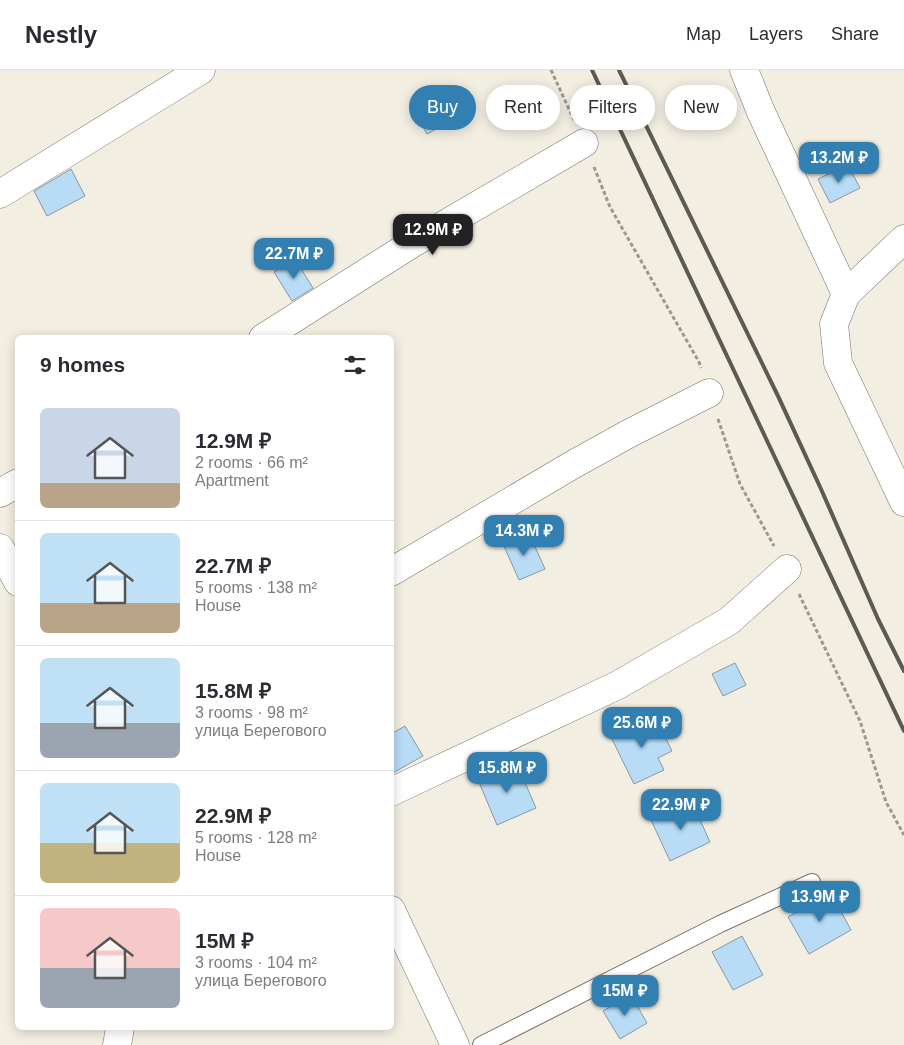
<!DOCTYPE html>
<meta charset="utf-8">
<style>
body{margin:0;font-family:Helvetica,sans-serif;background:#f2f2f3;color:#2b2b33;height:100vh;display:flex;flex-direction:column;font-size:19px;white-space:nowrap}
*{box-sizing:border-box;margin:0}
p{font-size:16px;color:#7c7c81}
.icon{flex:none;width:28px;height:28px;fill:none;stroke:currentColor;stroke-width:2;stroke-linecap:round;stroke-linejoin:round}
.map{position:relative;flex:1;overflow:hidden}
.sheet{position:absolute;left:15px;top:265px;width:379px;height:695px;display:flex;flex-direction:column;background:#fff;border-radius:8px;box-shadow:0 2px 12px #0003}
.sheet>*{flex:none}
.guide{position:absolute;left:409px;top:15px;width:420px;height:45px;display:flex;gap:10px}
.price{position:absolute;translate:-50% -42px;padding:0 11px;border-radius:10px;background:#3280b2;color:#fff;font-size:16px;line-height:32px;filter:drop-shadow(0 1px 2px #0008)}
.price::after{content:'';position:absolute;left:50%;top:30px;width:15px;height:11px;margin-left:-8px;background:inherit;clip-path:polygon(0 0,100% 0,50% 100%)}
.price.selected{background:#222;color:#fff}
ul{padding:0;list-style:none}
li{display:flex;align-items:center;gap:15px;height:125px;padding:0 25px}
li+li{border-top:1px solid #e1e1e2}
li span{display:grid;place-items:center;flex:none;width:140px;height:100px;border-radius:8px;color:#555}
li>.icon{margin-inline-start:auto}
span .icon{width:60px;height:60px;fill:#fffc;stroke-width:1}
li b{font-size:21px}
h2{display:flex;justify-content:space-between;align-items:center;height:60px;padding:0 25px;font-size:21px}
.pill{padding:0 18px;border-radius:22px;background:#fff;box-shadow:0 2px 12px #0003;font-size:18px;line-height:45px}
.pill.selected{background:#3280b2;color:#fff}
header{display:flex;align-items:center;gap:30px;box-sizing:border-box;height:70px;padding:0 25px;background:#fff;border-bottom:1px solid #e1e1e2}
header strong{font-size:24px}
nav{display:flex;gap:28px;margin-inline-start:auto;font-size:18px}
.map>svg:first-child{display:block}
.building{fill:#b8dbf6;stroke:#8d979f}
.lines{fill:none;stroke-linecap:round;stroke-linejoin:round}
.lane-casing{stroke:#757066;stroke-width:18}
.street-casing{stroke:#757066;stroke-width:29}
.path{stroke:#9b988f;stroke-width:3;stroke-dasharray:4 2.5;stroke-linecap:butt}
.lane{stroke:#fff;stroke-width:16}
.street{stroke:#fff;stroke-width:28}
.rail{stroke:#5d5a54;stroke-width:4}
</style>
<header>
<strong>Nestly</strong>
<nav><a>Map</a><a>Layers</a><a>Share</a></nav>
</header>
<div class="map">
<svg width="904" height="975" viewBox="0 0 904 975">
<rect width="100%" height="100%" fill="#f3eee2"/>
<g class="building">
<path d="M 436,20 L 453,50 L 427,64 L 410,34 Z"/>
<path d="M 848,95 L 860,118 L 830,133 L 818,109 Z"/>
<path d="M 71,99 L 85,126 L 47,146 L 34,121 Z"/>
<path d="M 295,189 L 313,218 L 292,231 L 274,202 Z"/>
<path d="M 529,463 L 545,499 L 519,510 L 503,474 Z"/>
<path d="M 735,593 L 746,615 L 723,626 L 712,604 Z"/>
<path d="M 655,646 L 672,681 L 658,688 L 664,700 L 634,714 L 611,667 Z"/>
<path d="M 405,656 L 423,686 L 391,704 L 391,664 Z"/>
<path d="M 517,694 L 536,738 L 497,755 L 478,710 Z"/>
<path d="M 692,732 L 710,772 L 670,791 L 651,750 Z"/>
<path d="M 831,823 L 851,860 L 809,884 L 788,847 Z"/>
<path d="M 742,866 L 763,905 L 733,920 L 712,882 Z"/>
<path d="M 631,925 L 647,953 L 620,969 L 603,941 Z"/>
</g>
<g class="lines">
<defs>
<path id="lane" d="M 481,975 L 720,854 L 812,812"/>
<g id="street">
<path d="M 744,0 L 761,42 L 846,224 L 834,254 L 838,293 L 904,432"/>
<path d="M 0,124 L 201,0"/>
<path d="M 846,224 L 904,169"/>
<path d="M 263,268 L 413,173 L 584,73"/>
<path d="M 0,423 L 18,413"/>
<path d="M 0,478 L 18,512"/>
<path d="M 391,502 L 574,394 L 630,363 L 709,323"/>
<path d="M 391,722 L 618,615 L 729,551 L 787,499"/>
<path d="M 391,840 L 455,975"/>
<path d="M 117,975 L 120,958"/>
</g>
</defs>
<use href="#lane" class="lane-casing"/>
<use href="#street" class="street-casing"/>
<g class="path">
<path d="M 551,0 L 574,50"/>
<path d="M 594,97 L 610,137 L 699,292 L 701,298"/>
<path d="M 718,349 L 740,414 L 774,476"/>
<path d="M 799,524 L 860,651 L 886,732 L 904,765"/>
</g>
<use href="#lane" class="lane"/>
<use href="#street" class="street"/>
<g class="rail">
<path d="M 592,0 L 904,661"/>
<path d="M 619,0 L 778,326 L 821,419 L 878,549 L 904,601"/>
</g>
</g>
</svg>
<b class="price" style="left:839px;top:114px">13.2M ₽</b>
<b class="price selected" style="left:433px;top:186px">12.9M ₽</b>
<b class="price" style="left:294px;top:210px">22.7M ₽</b>
<b class="price" style="left:524px;top:487px">14.3M ₽</b>
<b class="price" style="left:642px;top:679px">25.6M ₽</b>
<b class="price" style="left:507px;top:724px">15.8M ₽</b>
<b class="price" style="left:681px;top:761px">22.9M ₽</b>
<b class="price" style="left:820px;top:853px">13.9M ₽</b>
<b class="price" style="left:625px;top:947px">15M ₽</b>
<div class="guide">
<a class="pill selected">Buy</a>
<a class="pill">Rent</a>
<a class="pill">Filters</a>
<a class="pill">New</a>
</div>
<section class="sheet">
<h2>9 homes<svg class="icon" aria-label="filters" viewBox="0 0 24 24"><path d="M4 7h16M4 17h16"/><circle cx="9" cy="7" r="2"/><circle cx="15" cy="17" r="2"/></svg></h2>
<ul>
<li><span style="background:linear-gradient(#c9d6e8 75%,#b9a48a 0)"><svg class="icon" aria-label="home" viewBox="0 0 24 24"><path d="M3 11l9-7 9 7M6 9v11h12V9"/></svg></span><div><b>12.9M ₽</b><p>2 rooms · 66 m²</p><p>Apartment</p></div></li>
<li><span style="background:linear-gradient(#bfe0f5 70%,#b9a48a 0)"><svg class="icon" aria-label="home" viewBox="0 0 24 24"><path d="M3 11l9-7 9 7M6 9v11h12V9"/></svg></span><div><b>22.7M ₽</b><p>5 rooms · 138 m²</p><p>House</p></div></li>
<li><span style="background:linear-gradient(#bfe0f5 65%,#9aa5b1 0)"><svg class="icon" aria-label="home" viewBox="0 0 24 24"><path d="M3 11l9-7 9 7M6 9v11h12V9"/></svg></span><div><b>15.8M ₽</b><p>3 rooms · 98 m²</p><p>улица Берегового</p></div></li>
<li><span style="background:linear-gradient(#bfe0f5 60%,#c2b280 0)"><svg class="icon" aria-label="home" viewBox="0 0 24 24"><path d="M3 11l9-7 9 7M6 9v11h12V9"/></svg></span><div><b>22.9M ₽</b><p>5 rooms · 128 m²</p><p>House</p></div></li>
<li><span style="background:linear-gradient(#f6c9c9 60%,#9aa5b1 0)"><svg class="icon" aria-label="home" viewBox="0 0 24 24"><path d="M3 11l9-7 9 7M6 9v11h12V9"/></svg></span><div><b>15M ₽</b><p>3 rooms · 104 m²</p><p>улица Берегового</p></div></li>
</ul>
</section>
</div>
